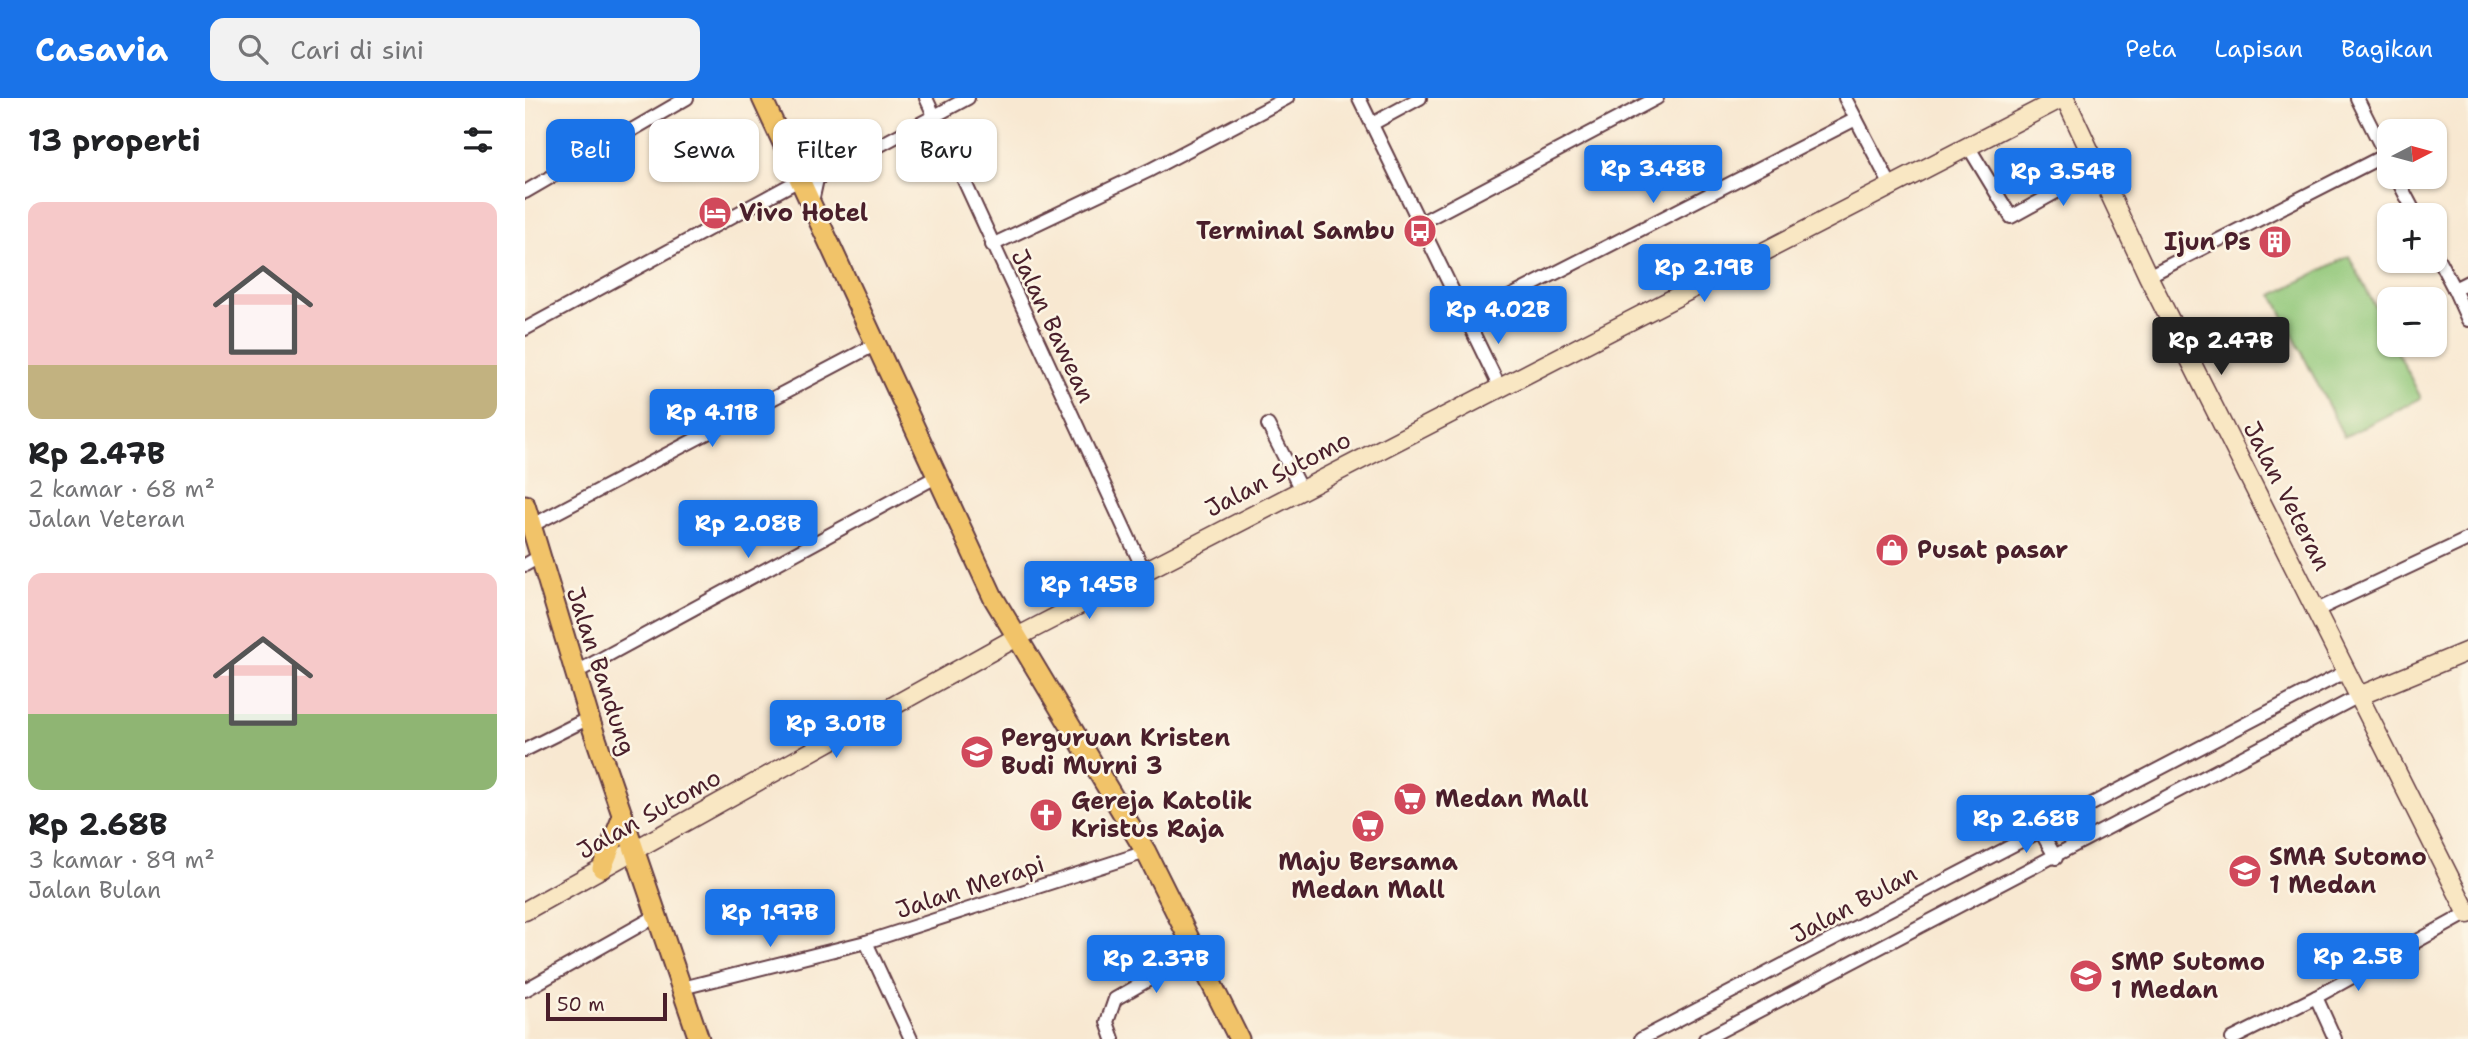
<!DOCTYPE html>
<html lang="id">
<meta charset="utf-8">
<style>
body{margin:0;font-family:"Shantell Sans",sans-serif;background:#f2f2f2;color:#202124;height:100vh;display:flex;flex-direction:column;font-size:26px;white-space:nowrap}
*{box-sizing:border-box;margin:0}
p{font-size:23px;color:#757577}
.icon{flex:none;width:38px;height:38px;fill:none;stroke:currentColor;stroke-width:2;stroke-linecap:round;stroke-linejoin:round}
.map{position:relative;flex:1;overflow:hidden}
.panel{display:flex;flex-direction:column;background:#fff;width:525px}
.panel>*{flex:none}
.guide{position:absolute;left:21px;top:21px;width:665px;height:63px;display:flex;gap:14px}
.needle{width:46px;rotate:84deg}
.controls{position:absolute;left:1852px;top:21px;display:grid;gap:14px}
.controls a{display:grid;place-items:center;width:70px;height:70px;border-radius:14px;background:#fff;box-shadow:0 2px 5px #0004;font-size:35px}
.scale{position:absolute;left:21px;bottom:18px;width:121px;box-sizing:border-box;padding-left:7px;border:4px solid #4a1f2b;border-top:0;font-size:19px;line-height:24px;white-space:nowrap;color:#4a1f2b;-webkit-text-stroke:5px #fcf5e5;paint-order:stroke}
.price{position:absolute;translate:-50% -60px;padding:0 16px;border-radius:7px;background:#1a73e8;color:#fff;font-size:23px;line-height:46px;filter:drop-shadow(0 2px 4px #0008)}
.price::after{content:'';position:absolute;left:50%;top:42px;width:21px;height:16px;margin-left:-10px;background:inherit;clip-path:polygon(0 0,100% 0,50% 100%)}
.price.current{background:#222;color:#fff}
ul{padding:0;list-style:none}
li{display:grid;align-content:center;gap:14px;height:371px;padding:0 28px}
li span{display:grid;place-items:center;height:217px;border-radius:14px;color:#555}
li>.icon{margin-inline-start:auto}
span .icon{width:126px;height:126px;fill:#fffc;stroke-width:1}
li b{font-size:30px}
h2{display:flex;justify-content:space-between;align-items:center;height:84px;padding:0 28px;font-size:30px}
.pill{padding:0 24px;border-radius:14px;background:#fff;box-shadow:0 2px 5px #0004;font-size:24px;line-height:63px}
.pill.current{background:#1a73e8;color:#fff}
header{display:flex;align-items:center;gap:42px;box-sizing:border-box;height:98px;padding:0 35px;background:#1a73e8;color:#fff}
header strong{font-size:33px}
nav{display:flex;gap:38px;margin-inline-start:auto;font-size:24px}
.search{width:490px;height:63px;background:#f2f2f2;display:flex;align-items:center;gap:18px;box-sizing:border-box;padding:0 24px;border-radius:14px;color:#757577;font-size:26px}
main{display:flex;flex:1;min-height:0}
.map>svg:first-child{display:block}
.garden{fill:#91c779;stroke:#6e7352;stroke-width:2}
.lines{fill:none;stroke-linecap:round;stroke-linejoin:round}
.street-casing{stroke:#643d44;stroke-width:16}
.secondary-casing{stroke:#643d44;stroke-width:21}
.primary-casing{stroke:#643d44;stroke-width:23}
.street{stroke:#fff;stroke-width:12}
.secondary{stroke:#f9e7c3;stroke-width:18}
.primary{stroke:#f1c369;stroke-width:19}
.labels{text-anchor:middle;stroke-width:5;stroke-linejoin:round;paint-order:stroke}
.poi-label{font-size:24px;font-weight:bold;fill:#4a1f2b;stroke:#fcf5e5;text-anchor:start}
.street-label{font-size:24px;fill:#4a1f2b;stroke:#fcf5e5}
</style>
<header>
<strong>Casavia</strong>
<div class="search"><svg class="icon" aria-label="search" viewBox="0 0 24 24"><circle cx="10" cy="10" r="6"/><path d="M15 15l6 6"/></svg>Cari di sini</div>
<nav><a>Peta</a><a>Lapisan</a><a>Bagikan</a></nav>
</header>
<main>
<section class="panel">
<h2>13 properti<svg class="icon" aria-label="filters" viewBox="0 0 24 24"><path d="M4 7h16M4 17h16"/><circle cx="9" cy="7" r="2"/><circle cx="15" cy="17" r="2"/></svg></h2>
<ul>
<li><span style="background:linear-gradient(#f6c9c9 75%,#c2b280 0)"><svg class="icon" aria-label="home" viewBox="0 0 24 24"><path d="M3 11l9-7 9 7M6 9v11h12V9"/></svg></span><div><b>Rp 2.47B</b><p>2 kamar · 68 m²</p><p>Jalan Veteran</p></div></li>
<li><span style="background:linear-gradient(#f6c9c9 65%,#8fb573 0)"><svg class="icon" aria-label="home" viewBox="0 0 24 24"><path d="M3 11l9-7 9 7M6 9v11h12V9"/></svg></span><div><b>Rp 2.68B</b><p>3 kamar · 89 m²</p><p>Jalan Bulan</p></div></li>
</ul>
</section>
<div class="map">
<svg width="1943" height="941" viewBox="0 0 1943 941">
<rect width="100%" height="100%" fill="#fcf5e5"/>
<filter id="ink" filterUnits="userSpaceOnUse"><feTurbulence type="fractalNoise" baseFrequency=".0143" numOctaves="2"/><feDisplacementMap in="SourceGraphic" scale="14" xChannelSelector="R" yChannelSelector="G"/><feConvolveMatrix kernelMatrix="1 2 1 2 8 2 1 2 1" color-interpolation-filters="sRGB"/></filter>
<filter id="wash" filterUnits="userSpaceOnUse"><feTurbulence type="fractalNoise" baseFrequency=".00686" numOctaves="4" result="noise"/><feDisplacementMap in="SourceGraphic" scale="28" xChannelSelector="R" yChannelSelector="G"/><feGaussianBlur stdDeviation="1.57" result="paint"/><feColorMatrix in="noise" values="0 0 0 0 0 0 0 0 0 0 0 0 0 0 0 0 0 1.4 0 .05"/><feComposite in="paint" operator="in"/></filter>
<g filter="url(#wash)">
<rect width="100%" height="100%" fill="#f8e8d1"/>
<path class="garden" d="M 1824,158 L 1864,236 L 1864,247 L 1869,247 L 1896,300 L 1819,339 L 1748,197 Z"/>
</g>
<g filter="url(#ink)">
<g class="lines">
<defs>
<g id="street">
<path d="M 401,0 L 619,473"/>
<path d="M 834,0 L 975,290"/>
<path d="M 1320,0 L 1366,88"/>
<path d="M 1832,0 L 1863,62"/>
<path d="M 847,26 L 895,0"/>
<path d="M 1443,48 L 1486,119 L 1573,71"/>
<path d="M 1871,79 L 1891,117"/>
<path d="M 0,94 L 162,0"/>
<path d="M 287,104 L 292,81 L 443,0"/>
<path d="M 895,125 L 1132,0"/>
<path d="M 467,147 L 625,72 L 762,0"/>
<path d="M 1909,153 L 1929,191 L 1943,184"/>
<path d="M 1623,178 L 1860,57"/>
<path d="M 1929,191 L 1943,222"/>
<path d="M 941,221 L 1331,21"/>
<path d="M 0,231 L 276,81"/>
<path d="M 743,327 L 776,392"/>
<path d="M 6,428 L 353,245"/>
<path d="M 0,467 L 14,459"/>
<path d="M 1792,512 L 1943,441"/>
<path d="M 50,575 L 411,379"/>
<path d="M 0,652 L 64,620"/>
<path d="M 1515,732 L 1531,760"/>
<path d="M 341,844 L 386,941"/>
<path d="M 157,890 L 341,844 L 621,754"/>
<path d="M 0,892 L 133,817"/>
<path d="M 1791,899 L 1810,941"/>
<path d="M 588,941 L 582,924 L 590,901 L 670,855"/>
<path d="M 1116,941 L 1822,573"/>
<path d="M 1180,941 L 1834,598"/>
<path d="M 1707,941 L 1791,899 L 1943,815"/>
</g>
<g id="secondary">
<path d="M 1540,0 L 1623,178 L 1943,816"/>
<path d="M 1834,598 L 1943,553"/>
<path d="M 0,813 L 492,539 L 1537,0"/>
</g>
<g id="primary">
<path d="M 237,0 L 468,499 L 621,754 L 714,941"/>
<path d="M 0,407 L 64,620 L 174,941"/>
<path d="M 77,770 L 98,718"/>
</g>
</defs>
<use href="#street" class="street-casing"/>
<use href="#secondary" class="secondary-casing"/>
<use href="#primary" class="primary-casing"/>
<use href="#street" class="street"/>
<use href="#secondary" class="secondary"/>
<use href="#primary" class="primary"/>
</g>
</g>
<defs>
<symbol id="hotel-disc" viewBox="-11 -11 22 22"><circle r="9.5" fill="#d1495b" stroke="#fcf5e5"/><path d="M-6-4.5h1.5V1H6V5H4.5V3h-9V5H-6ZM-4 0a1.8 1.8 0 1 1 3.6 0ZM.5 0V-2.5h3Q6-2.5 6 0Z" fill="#fff"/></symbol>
<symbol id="bus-disc" viewBox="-11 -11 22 22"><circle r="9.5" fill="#d1495b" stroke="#fcf5e5"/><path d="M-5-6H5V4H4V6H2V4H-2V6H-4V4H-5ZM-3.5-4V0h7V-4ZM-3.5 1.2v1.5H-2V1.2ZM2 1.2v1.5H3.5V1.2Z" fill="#fff"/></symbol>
<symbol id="building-disc" viewBox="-11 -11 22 22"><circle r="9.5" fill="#d1495b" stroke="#fcf5e5"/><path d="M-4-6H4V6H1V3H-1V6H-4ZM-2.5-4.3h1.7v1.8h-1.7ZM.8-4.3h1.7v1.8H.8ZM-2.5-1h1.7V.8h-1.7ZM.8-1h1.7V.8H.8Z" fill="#fff"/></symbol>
<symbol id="shop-disc" viewBox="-11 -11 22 22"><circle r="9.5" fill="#d1495b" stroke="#fcf5e5"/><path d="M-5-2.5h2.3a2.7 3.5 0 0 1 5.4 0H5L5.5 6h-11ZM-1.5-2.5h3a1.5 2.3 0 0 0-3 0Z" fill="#fff"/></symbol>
<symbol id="school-disc" viewBox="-11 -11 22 22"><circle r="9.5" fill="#d1495b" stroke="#fcf5e5"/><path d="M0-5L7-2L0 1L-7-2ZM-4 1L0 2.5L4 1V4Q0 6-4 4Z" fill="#fff"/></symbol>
<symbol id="supermarket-disc" viewBox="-11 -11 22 22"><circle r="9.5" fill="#d1495b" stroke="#fcf5e5"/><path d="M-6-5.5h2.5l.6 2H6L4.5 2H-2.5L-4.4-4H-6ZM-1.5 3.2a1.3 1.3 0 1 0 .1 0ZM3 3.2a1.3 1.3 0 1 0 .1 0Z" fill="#fff"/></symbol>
<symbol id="church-disc" viewBox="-11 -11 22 22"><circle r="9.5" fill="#d1495b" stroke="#fcf5e5"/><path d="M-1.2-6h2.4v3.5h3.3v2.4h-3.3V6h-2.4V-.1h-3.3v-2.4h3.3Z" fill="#fff"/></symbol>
</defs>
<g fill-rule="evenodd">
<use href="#hotel-disc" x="171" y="96" width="38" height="38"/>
<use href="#bus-disc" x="876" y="114" width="38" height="38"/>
<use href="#building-disc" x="1731" y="125" width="38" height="38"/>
<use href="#shop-disc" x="1348" y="433" width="38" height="38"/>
<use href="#school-disc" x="433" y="635" width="38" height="38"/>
<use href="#supermarket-disc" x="866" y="682" width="38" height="38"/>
<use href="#church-disc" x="502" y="698" width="38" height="38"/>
<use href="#supermarket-disc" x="824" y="709" width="38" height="38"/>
<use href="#school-disc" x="1701" y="754" width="38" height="38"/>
<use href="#school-disc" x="1542" y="859" width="38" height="38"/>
</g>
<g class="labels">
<g class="poi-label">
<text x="214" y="123">Vivo Hotel</text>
<text x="870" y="141" text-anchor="end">Terminal Sambu</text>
<text x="1726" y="152" text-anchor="end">Ijun Ps</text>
<text x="1392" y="460">Pusat pasar</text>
<text x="476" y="648">Perguruan Kristen<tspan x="476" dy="28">Budi Murni 3</tspan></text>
<text x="910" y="709">Medan Mall</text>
<text x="546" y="711">Gereja Katolik<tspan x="546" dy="28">Kristus Raja</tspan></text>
<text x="1744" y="767">SMA Sutomo<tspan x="1744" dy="28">1 Medan</tspan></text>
<text x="843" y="772" text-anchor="middle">Maju Bersama<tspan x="843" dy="28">Medan Mall</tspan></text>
<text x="1586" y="872">SMP Sutomo<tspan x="1586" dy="28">1 Medan</tspan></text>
</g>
<g class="street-label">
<text transform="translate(528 228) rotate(65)" y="8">Jalan Bawean</text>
<text transform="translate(753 376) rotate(-27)" y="8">Jalan Sutomo</text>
<text transform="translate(1762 398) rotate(63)" y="8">Jalan Veteran</text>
<text transform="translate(76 573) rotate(72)" y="8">Jalan Bandung</text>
<text transform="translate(124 716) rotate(-29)" y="8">Jalan Sutomo</text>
<text transform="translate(445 789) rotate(-18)" y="8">Jalan Merapi</text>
<text transform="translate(1329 806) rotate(-28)" y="8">Jalan Bulan</text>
</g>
</g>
</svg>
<div class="controls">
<a><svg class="needle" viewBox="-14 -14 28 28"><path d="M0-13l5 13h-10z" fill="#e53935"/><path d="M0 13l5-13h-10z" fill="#757577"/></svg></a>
<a>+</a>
<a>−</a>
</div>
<div class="scale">50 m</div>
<b class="price" style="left:1128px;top:107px">Rp 3.48B</b>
<b class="price" style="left:1538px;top:110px">Rp 3.54B</b>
<b class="price" style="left:1179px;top:206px">Rp 2.19B</b>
<b class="price" style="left:973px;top:248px">Rp 4.02B</b>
<b class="price current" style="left:1696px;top:279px">Rp 2.47B</b>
<b class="price" style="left:187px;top:351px">Rp 4.11B</b>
<b class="price" style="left:223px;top:462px">Rp 2.08B</b>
<b class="price" style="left:564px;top:523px">Rp 1.45B</b>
<b class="price" style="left:311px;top:662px">Rp 3.01B</b>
<b class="price" style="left:1501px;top:757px">Rp 2.68B</b>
<b class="price" style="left:245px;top:851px">Rp 1.97B</b>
<b class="price" style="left:1833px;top:895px">Rp 2.5B</b>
<b class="price" style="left:631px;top:897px">Rp 2.37B</b>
<div class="guide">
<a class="pill current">Beli</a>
<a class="pill">Sewa</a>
<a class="pill">Filter</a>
<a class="pill">Baru</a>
</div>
</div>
</main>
